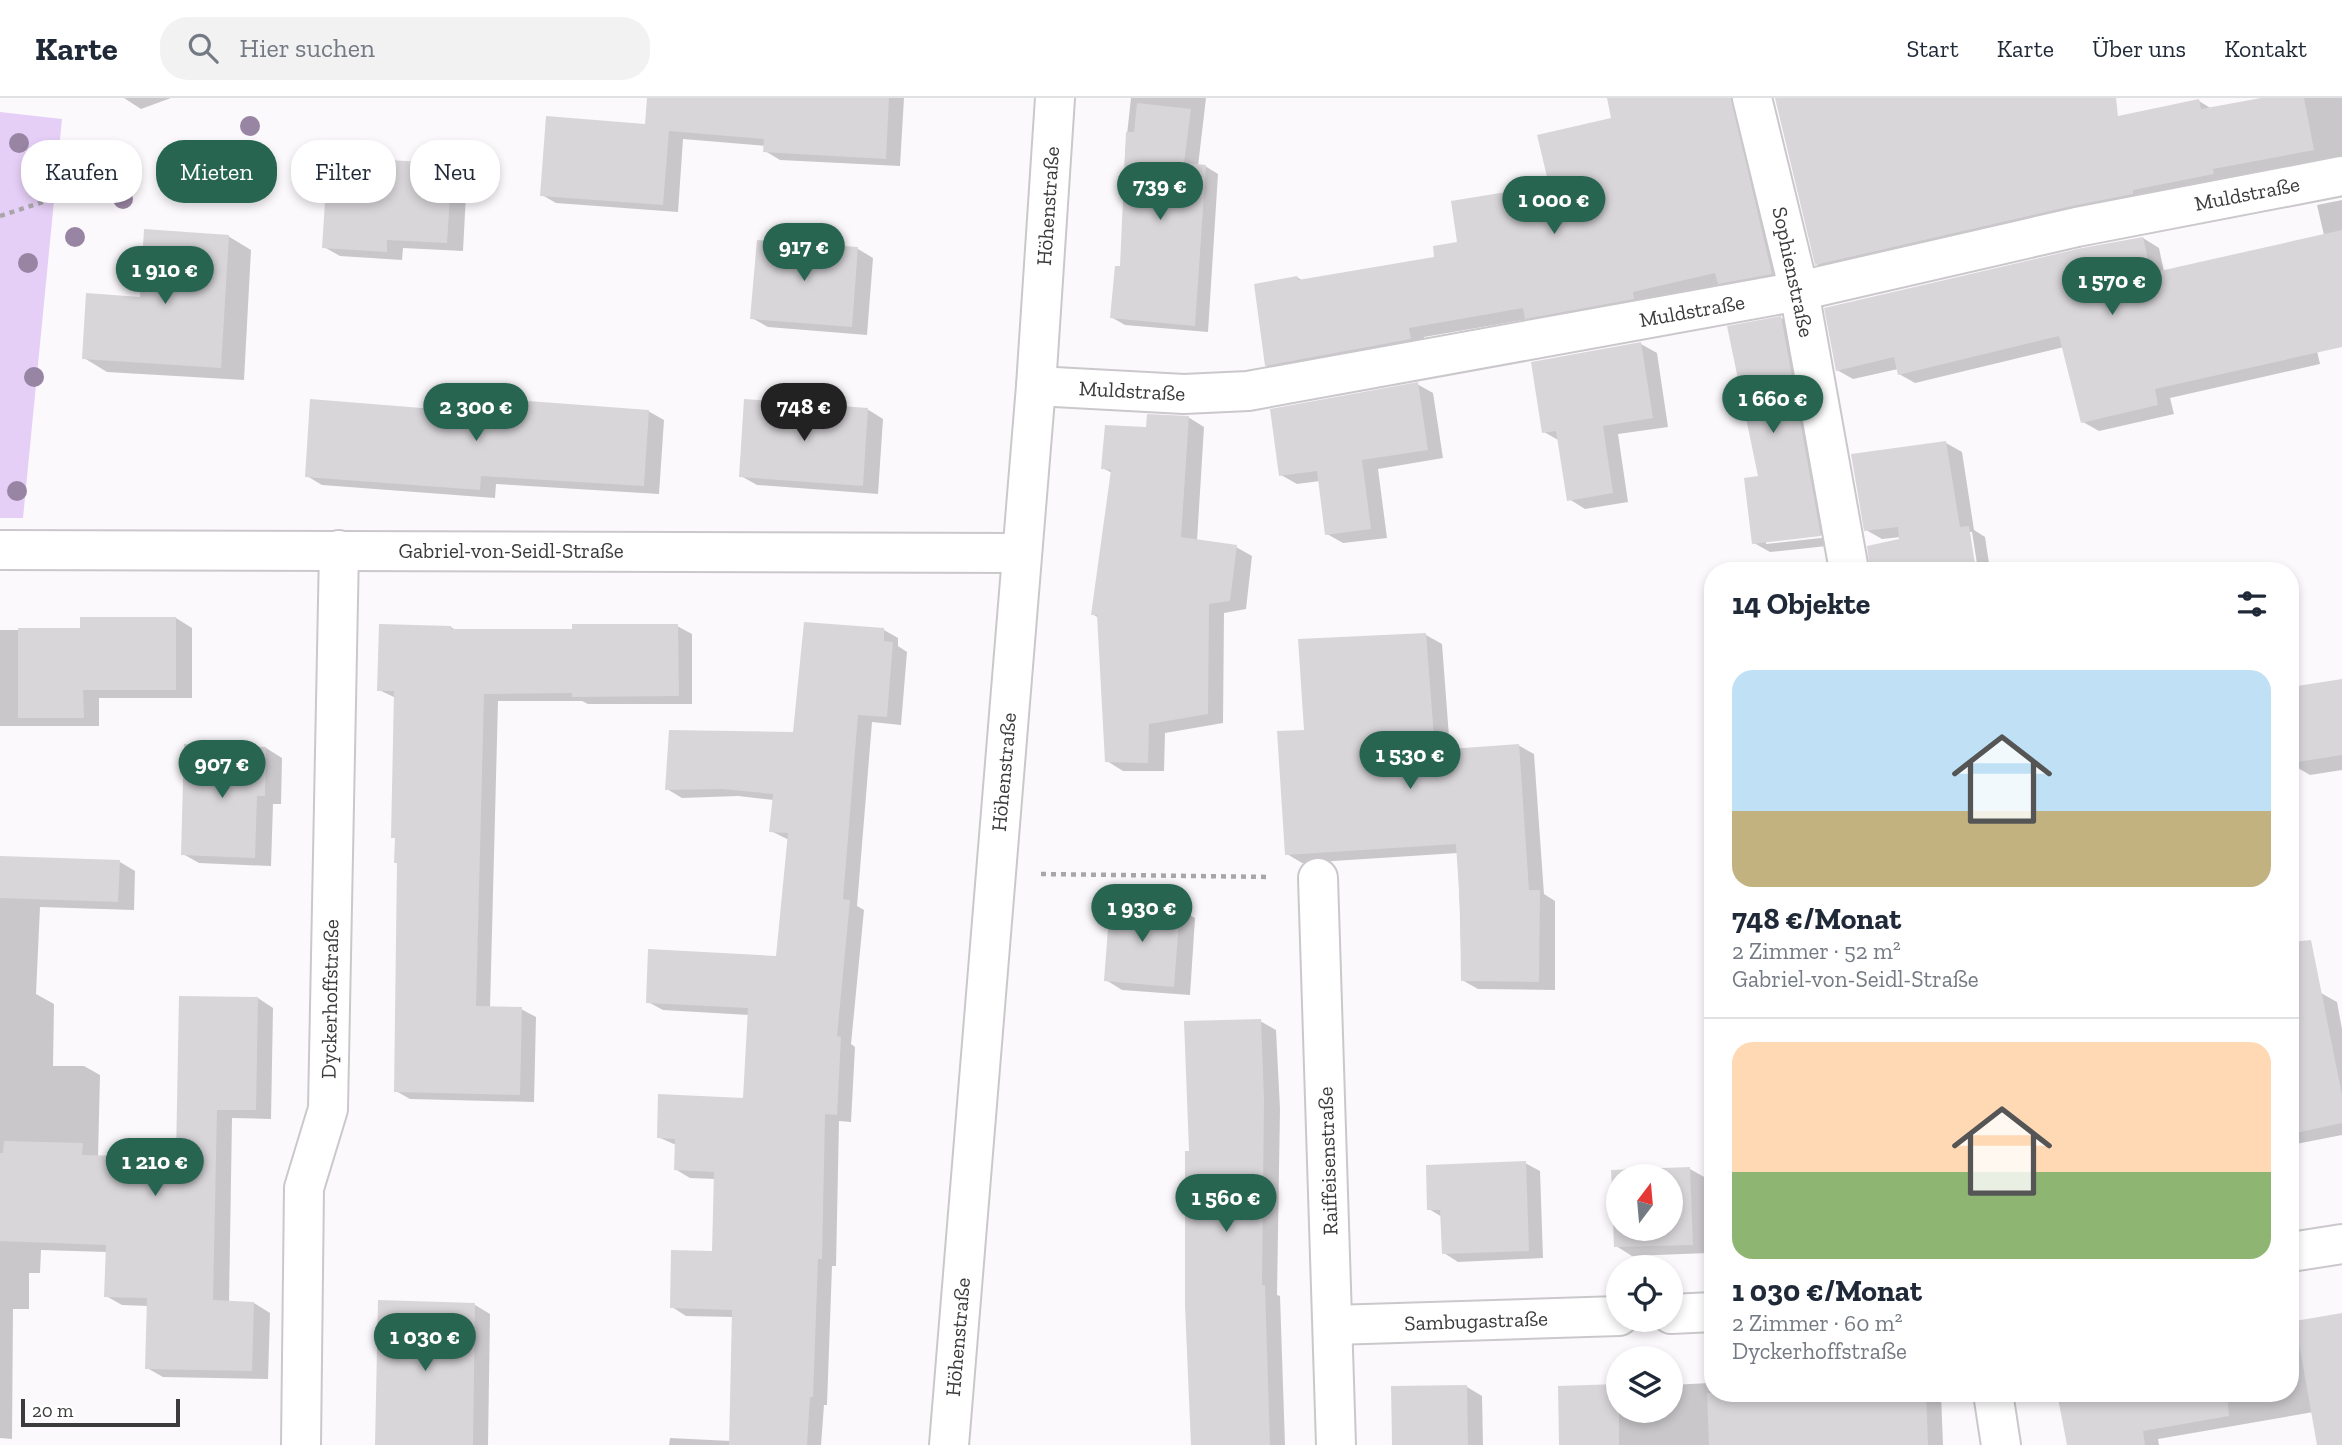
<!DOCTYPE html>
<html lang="de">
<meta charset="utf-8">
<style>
body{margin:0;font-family:"Zilla Slab",serif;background:#f2f2f3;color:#1f2937;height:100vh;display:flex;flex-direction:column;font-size:26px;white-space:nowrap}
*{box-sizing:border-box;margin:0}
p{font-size:23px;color:#747a83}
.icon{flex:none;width:38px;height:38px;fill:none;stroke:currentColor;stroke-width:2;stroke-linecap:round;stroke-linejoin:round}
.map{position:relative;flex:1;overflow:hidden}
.details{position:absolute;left:1704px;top:464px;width:595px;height:840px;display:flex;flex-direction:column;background:#fff;border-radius:28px;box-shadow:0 4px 10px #0003}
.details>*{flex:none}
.hud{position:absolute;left:21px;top:42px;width:665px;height:63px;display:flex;gap:14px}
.needle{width:46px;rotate:16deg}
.controls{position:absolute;left:1606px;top:1066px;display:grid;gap:14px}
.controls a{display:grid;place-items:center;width:77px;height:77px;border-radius:50%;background:#fff;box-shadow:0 4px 10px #0003;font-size:35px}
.scale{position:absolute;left:21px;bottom:18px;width:159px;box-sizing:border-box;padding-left:7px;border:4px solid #3c3b3c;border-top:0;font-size:19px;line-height:24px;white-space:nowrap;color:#3c3b3c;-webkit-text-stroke:5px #fff;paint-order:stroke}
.price{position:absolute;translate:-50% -60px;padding:0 16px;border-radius:24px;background:#276551;color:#fff;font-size:23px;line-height:46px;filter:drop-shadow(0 2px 4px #0008)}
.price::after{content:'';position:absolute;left:50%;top:42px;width:21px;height:16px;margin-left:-10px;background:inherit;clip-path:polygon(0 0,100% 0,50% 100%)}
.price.selected{background:#222;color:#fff}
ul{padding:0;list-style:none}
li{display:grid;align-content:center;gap:14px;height:371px;padding:0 28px}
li+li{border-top:2px solid #e0e1e3}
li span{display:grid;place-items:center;height:217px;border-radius:21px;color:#555}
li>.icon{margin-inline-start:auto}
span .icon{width:126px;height:126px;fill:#fffc;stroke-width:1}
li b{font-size:30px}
h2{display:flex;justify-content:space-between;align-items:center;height:84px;padding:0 28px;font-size:30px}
.pill{padding:0 24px;border-radius:28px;background:#fff;box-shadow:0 4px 10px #0003;font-size:24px;line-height:63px}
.pill.selected{background:#276551;color:#fff}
header{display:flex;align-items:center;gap:42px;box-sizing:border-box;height:98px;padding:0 35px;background:#fff;border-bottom:2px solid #e0e1e3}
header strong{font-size:33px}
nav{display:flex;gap:38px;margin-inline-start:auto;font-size:24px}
.search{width:490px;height:63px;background:#f2f2f3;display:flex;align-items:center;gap:18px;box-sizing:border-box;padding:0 24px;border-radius:28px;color:#747a83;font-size:26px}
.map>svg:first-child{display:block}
.green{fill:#e6cff7}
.shadow{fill:#0003;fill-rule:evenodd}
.building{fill:#d9d6da;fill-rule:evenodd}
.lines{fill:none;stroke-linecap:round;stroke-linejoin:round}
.minor-casing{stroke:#cbc8cc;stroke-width:42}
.secondary-casing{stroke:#cbc8cc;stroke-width:42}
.path{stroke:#a8a6a9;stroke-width:4.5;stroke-dasharray:5 5;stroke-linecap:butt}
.minor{stroke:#fff;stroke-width:38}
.secondary{stroke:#fff;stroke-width:38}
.tree{fill:#9884a3}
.labels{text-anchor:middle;stroke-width:6;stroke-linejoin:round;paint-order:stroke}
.street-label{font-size:21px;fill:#3c3b3c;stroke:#fff}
</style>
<header>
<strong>Karte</strong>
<div class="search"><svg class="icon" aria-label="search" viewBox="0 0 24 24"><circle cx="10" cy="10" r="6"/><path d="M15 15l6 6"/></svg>Hier suchen</div>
<nav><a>Start</a><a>Karte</a><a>Über uns</a><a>Kontakt</a></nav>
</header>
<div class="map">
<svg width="2342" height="1347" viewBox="0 0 2342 1347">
<rect width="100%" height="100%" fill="#fcf9fd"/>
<path class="green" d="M 0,14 L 62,21 L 23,420 L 0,420 Z"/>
<g class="shadow">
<path d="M 124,0 L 171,0 L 141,11 Z"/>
<path d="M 670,0 L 904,0 L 900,68 L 780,62 L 765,53 L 766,48 L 683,41 L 678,114 L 556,105 L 542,97 L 668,29 Z"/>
<path d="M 1131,0 L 1206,0 L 1198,68 L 1205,68 L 1218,76 L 1208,234 L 1125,227 L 1111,219 L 1122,170 L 1125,55 Z"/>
<path d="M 1608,0 L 1749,0 L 1788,184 L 1736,194 L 1721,186 L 1542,229 L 1529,221 L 1424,239 L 1426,250 L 1282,276 L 1266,267 L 1297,179 L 1303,183 L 1437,160 L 1551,89 L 1613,21 Z"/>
<path d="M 1776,0 L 2027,0 L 2036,45 L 2199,3 L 2212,11 L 2271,0 L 2342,0 L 2342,67 L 2323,71 L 2310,64 L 2228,80 L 2229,84 L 1833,175 L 1817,166 Z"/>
<path d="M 451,68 L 467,77 L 463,153 L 403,150 L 402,162 L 340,158 L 324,149 Z"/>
<path d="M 2342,102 L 2342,233 L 2314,240 L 2320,266 L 2170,300 L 2174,316 L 2099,333 L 2083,324 L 2064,249 L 1915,285 L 1899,276 L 1898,271 L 1853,281 L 1837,272 L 2143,140 L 2159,150 L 2164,174 L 2324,137 L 2317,107 Z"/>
<path d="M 228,138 L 251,152 L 244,282 L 107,274 L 84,260 L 142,201 Z"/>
<path d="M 858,151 L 873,160 L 867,237 L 768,229 L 752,220 Z"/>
<path d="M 1781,220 L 1797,229 L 1836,447 L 1770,454 L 1754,445 ZM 1829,436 L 1830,439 L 1766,446 L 1766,443 Z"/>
<path d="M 1641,246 L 1657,255 L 1668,329 L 1618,336 L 1628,404 L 1585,411 L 1569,401 L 1560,343 L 1544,334 Z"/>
<path d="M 1417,286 L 1433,295 L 1443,360 L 1378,371 L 1387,440 L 1343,445 L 1327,436 L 1320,383 L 1297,386 L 1281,377 Z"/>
<path d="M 867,311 L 883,321 L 878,396 L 757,387 L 741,378 Z"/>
<path d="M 648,313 L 664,322 L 659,396 L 496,386 L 495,400 L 322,387 L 307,378 L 461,315 Z"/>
<path d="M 1188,319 L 1204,329 L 1197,443 L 1236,449 L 1252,458 L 1246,511 L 1224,515 L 1223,625 L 1165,635 L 1164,673 L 1123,673 L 1107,663 L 1099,520 L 1092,516 L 1112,375 L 1103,370 L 1147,331 Z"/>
<path d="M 1946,345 L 1962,354 L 1974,432 L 1985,439 L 1990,472 L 1978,472 L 1972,434 L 1969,434 L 1974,472 L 1906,472 L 1901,439 L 1882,441 L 1866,432 Z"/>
<path d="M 176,520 L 192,530 L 192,600 L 99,600 L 99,628 L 0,628 L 0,532 L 82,532 Z"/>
<path d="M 677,528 L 692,536 L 692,606 L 588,606 L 582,603 L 498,603 L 490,910 L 521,911 L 536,919 L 534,1004 L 410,1001 L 396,993 L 399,765 L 396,741 L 393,739 L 396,600 L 379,592 L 451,529 L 457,533 L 574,533 Z"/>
<path d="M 1713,528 L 1713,589 L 1705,529 Z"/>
<path d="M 884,532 L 898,540 L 898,548 L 907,554 L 901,627 L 872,624 L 857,808 L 864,812 L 851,946 L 855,949 L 851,1024 L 839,1023 L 836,1168 L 832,1168 L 827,1307 L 824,1307 L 821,1347 L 669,1347 L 670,1340 L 731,1343 L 734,1219 L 686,1218 L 672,1209 L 713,1155 L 715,1081 L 690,1080 L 675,1071 L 676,1047 L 658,1039 L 745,1002 L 749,917 L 663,912 L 648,904 L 777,860 L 789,742 L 771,733 L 774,702 L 738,698 L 682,700 L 667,691 L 795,636 Z"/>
<path d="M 1426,537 L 1442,546 L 1450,652 L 1518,647 L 1534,656 L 1544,796 L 1555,803 L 1555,892 L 1478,891 L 1462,882 L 1458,755 L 1302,765 L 1287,756 L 1306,634 Z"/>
<path d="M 2342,582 L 2342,672 L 2310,677 L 2291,666 L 2291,591 Z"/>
<path d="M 266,650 L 282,660 L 281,706 L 273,706 L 271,768 L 199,765 L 183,756 Z"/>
<path d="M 0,760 L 120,764 L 135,773 L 134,812 L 40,809 L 36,896 L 54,906 L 53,968 L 84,968 L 100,977 L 98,1059 L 178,1061 L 258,900 L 273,910 L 271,1021 L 232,1020 L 229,1205 L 254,1205 L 270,1215 L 268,1281 L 163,1279 L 147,1270 L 149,1208 L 122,1207 L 106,1198 L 107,1154 L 41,1152 L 40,1175 L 29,1175 L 29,1211 L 13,1211 L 12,1341 L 0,1340 Z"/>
<path d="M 1179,811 L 1195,820 L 1190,897 L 1122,892 L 1106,882 Z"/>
<path d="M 2321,895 L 2337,904 L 2342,931 L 2342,1037 L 2291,1047 L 2291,901 Z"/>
<path d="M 1260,923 L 1276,932 L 1280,1011 L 1277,1197 L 1280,1198 L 1285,1347 L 1193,1347 L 1191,1055 Z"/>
<path d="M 1525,1065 L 1540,1073 L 1543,1160 L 1458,1164 L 1444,1155 L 1442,1119 L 1429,1111 Z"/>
<path d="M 1690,1071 L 1706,1080 L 1708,1155 L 1632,1158 L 1616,1148 L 1613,1074 ZM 1619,1078 L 1671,1078 L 1671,1130 L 1619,1130 Z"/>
<path d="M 475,1207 L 490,1216 L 488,1347 L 376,1347 Z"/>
<path d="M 2342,1218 L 2342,1309 L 2158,1341 L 2159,1347 L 2069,1347 L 2059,1295 L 2291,1295 L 2291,1229 Z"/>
<path d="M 1709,1280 L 1713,1280 L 1713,1295 L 1941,1295 L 1943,1347 L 1561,1347 L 1619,1312 L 1671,1312 L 1671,1287 L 1709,1285 Z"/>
<path d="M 1467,1289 L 1482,1298 L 1483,1347 L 1394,1347 Z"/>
</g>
<g class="building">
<path d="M 647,0 L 889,0 L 886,61 L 763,54 L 764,41 L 669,33 L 663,107 L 540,98 L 546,18 L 645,26 Z"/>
<path d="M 1607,0 L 1731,0 L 1772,176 L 1718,186 L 1715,175 L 1633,194 L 1634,201 L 1525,221 L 1523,210 L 1409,230 L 1411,241 L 1265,268 L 1254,186 L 1297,178 L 1298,182 L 1434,159 L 1433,148 L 1457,144 L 1451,103 L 1549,87 L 1537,37 L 1611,20 Z"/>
<path d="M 1775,0 L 2116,0 L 2118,18 L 2199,1 L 2201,11 L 2261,0 L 2304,0 L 2314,52 L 2213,71 L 2214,76 L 2133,92 L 2133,96 L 2072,108 L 1815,167 Z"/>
<path d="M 1137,5 L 1191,11 L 1184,65 L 1206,67 L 1195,228 L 1110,220 L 1115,168 L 1120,168 L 1126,34 L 1134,34 Z"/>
<path d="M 328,58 L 452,66 L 447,145 L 387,142 L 387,154 L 322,150 Z"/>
<path d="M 144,131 L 229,137 L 221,270 L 82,261 L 86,195 L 140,199 Z"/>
<path d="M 2342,132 L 2342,249 L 2155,291 L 2158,307 L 2081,325 L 2059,238 L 1898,277 L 1894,259 L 1836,273 L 1824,210 L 2082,150 L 2143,139 L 2151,175 Z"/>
<path d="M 757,142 L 858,149 L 852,229 L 750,221 Z"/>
<path d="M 1781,218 L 1821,438 L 1752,446 L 1744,380 L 1758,378 L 1727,228 Z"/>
<path d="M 1641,244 L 1653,320 L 1603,328 L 1613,395 L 1567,403 L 1556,333 L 1542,335 L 1531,264 Z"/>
<path d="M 1418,284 L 1428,352 L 1362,362 L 1371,431 L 1325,437 L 1317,373 L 1279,378 L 1270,311 Z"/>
<path d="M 460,298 L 649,312 L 644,388 L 481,378 L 480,392 L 305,379 L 310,301 L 459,313 Z"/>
<path d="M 744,301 L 868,310 L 863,388 L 739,379 Z"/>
<path d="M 1147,316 L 1189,318 L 1181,439 L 1237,447 L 1230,503 L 1209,506 L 1208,616 L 1149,626 L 1148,665 L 1105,664 L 1097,517 L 1091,517 L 1111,372 L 1101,371 L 1105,327 L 1146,329 Z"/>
<path d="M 1946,343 L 1960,429 L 1969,428 L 1976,472 L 1870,472 L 1867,448 L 1899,441 L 1898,429 L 1864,433 L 1851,356 Z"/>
<path d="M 80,519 L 176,519 L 176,592 L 83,592 L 84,620 L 18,620 L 18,530 L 80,530 Z"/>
<path d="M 804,524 L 884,530 L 884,543 L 893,544 L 887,619 L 858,617 L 843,801 L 850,802 L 837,938 L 841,939 L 837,1017 L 825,1016 L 822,1161 L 818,1161 L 813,1299 L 810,1299 L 807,1347 L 729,1347 L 732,1212 L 670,1210 L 671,1152 L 712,1153 L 714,1074 L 674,1072 L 675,1041 L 657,1040 L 658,996 L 743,1000 L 748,910 L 646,905 L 648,851 L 776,858 L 788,735 L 769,734 L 773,696 L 722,691 L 665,692 L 669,632 L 793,634 Z"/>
<path d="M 379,526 L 451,528 L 451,531 L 572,531 L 572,526 L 678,526 L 679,598 L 572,599 L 572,595 L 484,596 L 476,908 L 522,909 L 520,997 L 394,994 L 397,765 L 394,765 L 395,740 L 391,740 L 394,593 L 377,593 Z"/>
<path d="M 1426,535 L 1435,652 L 1519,646 L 1529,792 L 1540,792 L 1539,884 L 1461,883 L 1460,808 L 1456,746 L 1285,757 L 1277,633 L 1304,632 L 1298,541 Z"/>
<path d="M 2342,581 L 2342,657 L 2291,665 L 2291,589 Z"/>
<path d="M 184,646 L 266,649 L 265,698 L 257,698 L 255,760 L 181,757 Z"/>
<path d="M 0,758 L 120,762 L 118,804 L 0,800 Z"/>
<path d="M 1110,804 L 1180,809 L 1174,889 L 1104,883 Z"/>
<path d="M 2311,842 L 2342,997 L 2342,1025 L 2291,1036 L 2291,844 Z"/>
<path d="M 179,898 L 258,899 L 256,1012 L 217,1012 L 213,1202 L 254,1204 L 252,1273 L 145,1271 L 147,1200 L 104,1199 L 106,1147 L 0,1143 L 0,1055 L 3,1055 L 4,1043 L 83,1045 L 82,1057 L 176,1059 Z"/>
<path d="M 1261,921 L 1264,1001 L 1262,1187 L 1265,1187 L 1270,1347 L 1191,1347 L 1185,1208 L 1185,1053 L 1189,1053 L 1184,923 Z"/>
<path d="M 1526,1063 L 1529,1153 L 1442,1156 L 1440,1112 L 1427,1112 L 1426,1067 Z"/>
<path d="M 1690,1069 L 1693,1147 L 1614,1149 L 1611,1072 ZM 1619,1078 L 1671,1078 L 1671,1130 L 1619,1130 Z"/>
<path d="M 378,1202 L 475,1205 L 473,1347 L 375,1347 Z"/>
<path d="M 2342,1215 L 2342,1347 L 2317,1347 L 2295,1223 Z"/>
<path d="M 1619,1286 L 1619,1347 L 1559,1347 L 1558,1288 Z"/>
<path d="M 1467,1287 L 1468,1347 L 1392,1347 L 1391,1288 Z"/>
<path d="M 1707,1295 L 1926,1295 L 1928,1347 L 1709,1347 Z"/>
<path d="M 2057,1295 L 2227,1295 L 2229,1318 L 2143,1333 L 2145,1347 L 2067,1347 Z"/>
</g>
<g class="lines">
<defs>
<g id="minor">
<path d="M 1752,0 L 1799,193 L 1849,472"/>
<path d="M 1036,288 L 1184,296 L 1248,293 L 1799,193 L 2077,129 L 2342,78"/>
<path d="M 0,452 L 1022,455"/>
<path d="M 1318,780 L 1336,1347"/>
<path d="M 2291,1154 L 2342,1146"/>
<path d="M 1671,1216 L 1713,1214"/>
<path d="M 1333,1227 L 1619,1218"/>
<path d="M 1993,1295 L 2001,1347"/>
<path d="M 301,1347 L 304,1090 L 328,1011 L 339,452"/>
</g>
<path id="secondary" d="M 949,1347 L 1036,288 L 1055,0"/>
</defs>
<use href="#minor" class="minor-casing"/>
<use href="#secondary" class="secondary-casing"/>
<g class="path">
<path d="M 0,118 L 55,100"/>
<path d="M 1041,776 L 1271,779"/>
</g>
<use href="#minor" class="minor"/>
<use href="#secondary" class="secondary"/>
</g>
<g class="tree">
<circle cx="250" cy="28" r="10"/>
<circle cx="19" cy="45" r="10"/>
<circle cx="100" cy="54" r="10"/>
<circle cx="194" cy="59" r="10"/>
<circle cx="123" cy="101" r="10"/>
<circle cx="75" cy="139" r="10"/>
<circle cx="28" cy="165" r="10"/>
<circle cx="34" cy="279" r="10"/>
<circle cx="17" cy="393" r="10"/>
</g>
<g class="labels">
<g class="street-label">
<text transform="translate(2247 96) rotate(-11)" y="7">Muldstraße</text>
<text transform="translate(1048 108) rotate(-86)" y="7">Höhenstraße</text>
<text transform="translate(1793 174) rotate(78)" y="7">Sophienstraße</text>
<text transform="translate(1692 213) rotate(-10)" y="7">Muldstraße</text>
<text transform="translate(1132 293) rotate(3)" y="7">Muldstraße</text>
<text x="511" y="460">Gabriel-von-Seidl-Straße</text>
<text transform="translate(1004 674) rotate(-85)" y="7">Höhenstraße</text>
<text transform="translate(330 901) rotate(-89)" y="7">Dyckerhoffstraße</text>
<text transform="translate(1328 1063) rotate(-92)" y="7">Raiffeisenstraße</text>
<text transform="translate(1476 1223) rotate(-2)" y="7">Sambugastraße</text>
<text transform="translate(958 1239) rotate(-85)" y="7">Höhenstraße</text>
</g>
</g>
</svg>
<div class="controls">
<a><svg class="needle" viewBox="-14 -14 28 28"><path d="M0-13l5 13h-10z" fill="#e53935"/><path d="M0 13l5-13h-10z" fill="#747a83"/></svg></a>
<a><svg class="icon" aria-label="locate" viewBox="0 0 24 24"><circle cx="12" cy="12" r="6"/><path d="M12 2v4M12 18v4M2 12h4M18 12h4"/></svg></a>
<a><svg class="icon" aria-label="layers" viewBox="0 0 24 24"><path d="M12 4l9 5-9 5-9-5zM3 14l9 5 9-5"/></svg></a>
</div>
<div class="scale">20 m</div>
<b class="price" style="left:1160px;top:124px">739 €</b>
<b class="price" style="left:1554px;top:138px">1 000 €</b>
<b class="price" style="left:804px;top:185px">917 €</b>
<b class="price" style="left:165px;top:208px">1 910 €</b>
<b class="price" style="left:2112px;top:219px">1 570 €</b>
<b class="price" style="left:1773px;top:337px">1 660 €</b>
<b class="price" style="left:476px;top:345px">2 300 €</b>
<b class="price selected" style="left:804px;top:345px">748 €</b>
<b class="price" style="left:1410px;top:693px">1 530 €</b>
<b class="price" style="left:222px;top:702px">907 €</b>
<b class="price" style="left:1142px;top:846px">1 930 €</b>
<b class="price" style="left:155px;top:1100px">1 210 €</b>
<b class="price" style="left:1226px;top:1136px">1 560 €</b>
<b class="price" style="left:425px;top:1275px">1 030 €</b>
<div class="hud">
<a class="pill">Kaufen</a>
<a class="pill selected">Mieten</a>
<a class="pill">Filter</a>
<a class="pill">Neu</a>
</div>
<section class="details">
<h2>14 Objekte<svg class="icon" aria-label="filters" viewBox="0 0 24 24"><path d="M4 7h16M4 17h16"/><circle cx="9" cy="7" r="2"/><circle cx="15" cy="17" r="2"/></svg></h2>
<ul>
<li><span style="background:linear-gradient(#bfe0f5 65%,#c2b280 0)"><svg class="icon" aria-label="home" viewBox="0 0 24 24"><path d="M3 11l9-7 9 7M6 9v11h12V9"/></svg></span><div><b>748 €/Monat</b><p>2 Zimmer · 52 m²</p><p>Gabriel-von-Seidl-Straße</p></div></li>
<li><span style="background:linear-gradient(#ffd9b3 60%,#8fb573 0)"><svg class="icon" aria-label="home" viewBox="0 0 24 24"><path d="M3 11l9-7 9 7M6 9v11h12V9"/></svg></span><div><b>1 030 €/Monat</b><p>2 Zimmer · 60 m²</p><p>Dyckerhoffstraße</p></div></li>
</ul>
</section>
</div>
